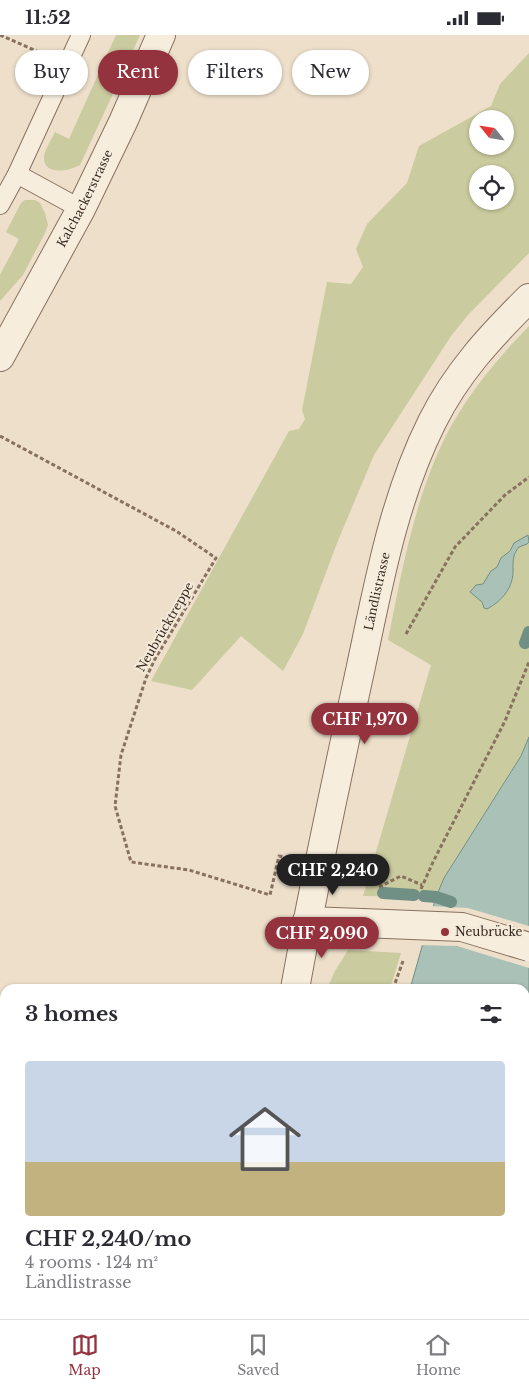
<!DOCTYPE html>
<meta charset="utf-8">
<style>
body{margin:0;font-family:"Libre Baskerville",serif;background:#f7f7f7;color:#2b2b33;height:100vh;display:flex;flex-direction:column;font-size:19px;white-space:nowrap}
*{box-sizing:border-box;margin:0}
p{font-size:16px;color:#7c7c81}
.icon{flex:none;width:28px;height:28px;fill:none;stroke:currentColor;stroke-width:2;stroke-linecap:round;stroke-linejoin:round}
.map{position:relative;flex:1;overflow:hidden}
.details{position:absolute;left:0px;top:949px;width:530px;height:336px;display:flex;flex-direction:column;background:#fff;border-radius:15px 15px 0 0;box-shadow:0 1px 4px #0004}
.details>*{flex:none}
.guide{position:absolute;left:15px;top:15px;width:500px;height:45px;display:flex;gap:10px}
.needle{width:32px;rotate:300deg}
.fabs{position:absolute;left:469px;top:75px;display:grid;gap:10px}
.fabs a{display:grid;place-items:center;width:45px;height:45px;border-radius:50%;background:#fff;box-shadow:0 1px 4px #0004;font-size:25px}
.price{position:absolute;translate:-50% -42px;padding:0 11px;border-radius:18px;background:#94323d;color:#fff;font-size:16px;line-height:32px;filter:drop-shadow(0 1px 2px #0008)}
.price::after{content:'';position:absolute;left:50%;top:30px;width:15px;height:11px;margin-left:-8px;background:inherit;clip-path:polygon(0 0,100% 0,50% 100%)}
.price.current{background:#222;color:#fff}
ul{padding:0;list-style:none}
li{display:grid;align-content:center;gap:10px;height:265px;padding:0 25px}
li+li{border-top:1px solid #e1e1e2}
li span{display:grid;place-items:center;height:155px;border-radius:5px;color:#555}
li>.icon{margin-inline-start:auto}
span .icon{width:90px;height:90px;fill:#fffc;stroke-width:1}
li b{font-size:21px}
h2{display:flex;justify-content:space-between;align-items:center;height:60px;padding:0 25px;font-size:21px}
.tag{padding:0 18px;border-radius:22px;background:#fff;box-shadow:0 1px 4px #0004;font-size:18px;line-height:45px}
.tag.current{background:#94323d;color:#fff}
.status{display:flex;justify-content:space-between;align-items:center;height:35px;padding:0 25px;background:#fff;direction:ltr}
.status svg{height:14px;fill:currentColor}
.tabs{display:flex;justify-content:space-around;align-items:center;height:70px;border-top:1px solid #e1e1e2;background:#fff;font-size:14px;color:#7c7c81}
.tabs a{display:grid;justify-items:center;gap:2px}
.tabs .current{color:#94323d}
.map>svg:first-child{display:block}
.green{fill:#cacb9e;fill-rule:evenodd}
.water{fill:#aac1b8;stroke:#719085;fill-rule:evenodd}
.pier{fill:#eddfca;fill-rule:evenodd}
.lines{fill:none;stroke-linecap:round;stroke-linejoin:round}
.stream{stroke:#719085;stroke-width:12}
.service-casing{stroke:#88715f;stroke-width:20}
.tertiary-casing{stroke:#88715f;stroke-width:30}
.path{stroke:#88715f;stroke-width:3;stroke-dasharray:4 2.5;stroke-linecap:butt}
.service{stroke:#f7eddd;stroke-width:18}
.tertiary{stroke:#f7eddd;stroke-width:28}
.tertiary-bridge-casing{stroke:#88715f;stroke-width:30;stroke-linecap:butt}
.tertiary-bridge{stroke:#f7eddd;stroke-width:28}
.poi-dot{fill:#94323d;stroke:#f4ead9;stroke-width:2}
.labels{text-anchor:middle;stroke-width:4;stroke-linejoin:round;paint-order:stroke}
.street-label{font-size:12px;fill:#3a2b22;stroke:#f4ead9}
.poi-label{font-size:12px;fill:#3a2b22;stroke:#f4ead9;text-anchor:start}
</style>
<div class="status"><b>11:52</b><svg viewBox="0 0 49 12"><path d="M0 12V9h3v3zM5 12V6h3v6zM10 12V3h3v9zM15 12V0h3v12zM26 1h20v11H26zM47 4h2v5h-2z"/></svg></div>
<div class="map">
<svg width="529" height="1284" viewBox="0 0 529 1284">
<rect width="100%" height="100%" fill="#eddfca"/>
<g class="green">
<path d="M 116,0 L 140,0 L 80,130 C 70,136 44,141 44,123 C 44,115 52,104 55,97 L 69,104 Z"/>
<path d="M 529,18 L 529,218 L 468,280 L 451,301 L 374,420 L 337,508 L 303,599 L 283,636 L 241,601 L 192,655 L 151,646 L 289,396 L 299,394 L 305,384 L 302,375 L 327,247 L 351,249 L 363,232 L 356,214 L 367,189 L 407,148 L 419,111 L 491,71 L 500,49 ZM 478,84 L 505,84 L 505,111 L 478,111 ZM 478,139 L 505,139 L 505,166 L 478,166 Z"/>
<path d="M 25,165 L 35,165 L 40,168 L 45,178 L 48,190 L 45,198 L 23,240 L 0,266 L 0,240 L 19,204 L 6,197 L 21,168 Z"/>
<path d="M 529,291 L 529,702 L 521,721 L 444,843 L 436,862 L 363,861 L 431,630 L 388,605 C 402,535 416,456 450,393 C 471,355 499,322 529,291 Z"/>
<path d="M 348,915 L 401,918 L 390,954 L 327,954 L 335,936 Z"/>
</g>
<g class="water">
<path d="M 528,500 L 529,507 L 527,509 L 519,512 C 513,519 513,525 513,534 C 514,552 502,566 487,574 L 484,573 L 482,567 L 470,557 L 476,550 L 483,549 L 491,536 L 497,532 L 501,523 L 510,516 L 514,508 Z"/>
<path d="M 529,702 L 529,1284 L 360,1284 L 361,1280 L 525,1280 L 525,954 L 410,954 L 436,862 L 444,843 L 521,721 ZM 468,874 L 473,883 L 466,906 L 456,911 L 452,901 L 459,879 Z"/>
</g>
<path class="pier" d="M 430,871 L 468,873 L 529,891 L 529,933 L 457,911 L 419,910 ZM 467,877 L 470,883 L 464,904 L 458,908 L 455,901 L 461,881 Z"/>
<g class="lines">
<g class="stream">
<path d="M 525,608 L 529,597"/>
<path d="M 383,858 L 414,860"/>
<path d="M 424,861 L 436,862 L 451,867"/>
</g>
<defs>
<g id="service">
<path d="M 17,139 L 81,174"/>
<path d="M 0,170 L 17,139 L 81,0"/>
</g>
<g id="tertiary">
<path id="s1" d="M 0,322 L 81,174 L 123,87 L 161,0"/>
<path d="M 307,886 L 362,888"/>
<path id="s2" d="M 295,954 C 314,847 337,742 360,636 C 378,552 393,465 432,387 C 457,337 490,302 529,263"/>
<path d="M 219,1284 L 221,1280"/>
</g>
</defs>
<use href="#service" class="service-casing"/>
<use href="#tertiary" class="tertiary-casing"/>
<g class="path">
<path d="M 0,0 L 41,18"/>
<path d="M 0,401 L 176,496 L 216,523 L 155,624 L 146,643 L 121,720 L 115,771 L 131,827 L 189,835 L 270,860 L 279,821 L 285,822"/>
<path d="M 406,599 L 455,512 L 505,460 L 529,442"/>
<path d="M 379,852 L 401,841 L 422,850"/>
<path d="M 421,854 L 433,827 L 505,686 L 529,627"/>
<path d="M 393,954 L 403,926"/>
<path d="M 300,1280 L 300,1284"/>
<path d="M 341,1284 L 342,1280"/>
</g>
<use href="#service" class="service"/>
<use href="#tertiary" class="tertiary"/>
<defs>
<path id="tertiary-bridge" d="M 362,888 L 462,892 L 529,912"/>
</defs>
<use href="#tertiary-bridge" class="tertiary-bridge-casing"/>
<use href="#tertiary-bridge" class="tertiary-bridge"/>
</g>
<circle class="poi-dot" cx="445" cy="897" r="5"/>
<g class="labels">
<g class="street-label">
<text dy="4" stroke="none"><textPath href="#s1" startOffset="180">Kalchackerstrasse</textPath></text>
<text dy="4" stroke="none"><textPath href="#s2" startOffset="406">Ländlistrasse</textPath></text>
<text transform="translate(165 592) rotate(-60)" y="4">Neubrücktreppe</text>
</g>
<g class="poi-label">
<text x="455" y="901">Neubrücke</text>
</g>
</g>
</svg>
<div class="fabs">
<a><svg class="needle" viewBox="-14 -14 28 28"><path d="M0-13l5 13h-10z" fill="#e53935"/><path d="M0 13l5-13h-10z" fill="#7c7c81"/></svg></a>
<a><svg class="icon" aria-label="locate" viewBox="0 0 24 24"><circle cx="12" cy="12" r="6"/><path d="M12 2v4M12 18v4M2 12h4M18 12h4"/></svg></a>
</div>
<b class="price" style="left:365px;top:710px">CHF 1,970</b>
<b class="price current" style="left:333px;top:861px">CHF 2,240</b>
<b class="price" style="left:322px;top:924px">CHF 2,090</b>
<div class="guide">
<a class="tag">Buy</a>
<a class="tag current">Rent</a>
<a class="tag">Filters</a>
<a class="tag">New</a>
</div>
<section class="details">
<h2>3 homes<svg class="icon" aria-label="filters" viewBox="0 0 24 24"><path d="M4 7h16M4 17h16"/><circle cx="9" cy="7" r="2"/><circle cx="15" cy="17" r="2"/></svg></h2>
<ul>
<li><span style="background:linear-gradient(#c9d6e8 65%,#c2b280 0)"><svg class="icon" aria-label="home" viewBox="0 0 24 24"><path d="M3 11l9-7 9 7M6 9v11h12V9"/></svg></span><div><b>CHF 2,240/mo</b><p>4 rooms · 124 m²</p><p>Ländlistrasse</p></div></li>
</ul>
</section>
</div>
<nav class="tabs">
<a class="current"><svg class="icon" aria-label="map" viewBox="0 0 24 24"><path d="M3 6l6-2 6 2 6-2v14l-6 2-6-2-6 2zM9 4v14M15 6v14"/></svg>Map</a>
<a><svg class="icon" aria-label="saved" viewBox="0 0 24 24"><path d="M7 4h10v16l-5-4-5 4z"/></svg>Saved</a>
<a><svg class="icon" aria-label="home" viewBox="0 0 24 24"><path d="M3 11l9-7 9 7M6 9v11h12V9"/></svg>Home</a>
</nav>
